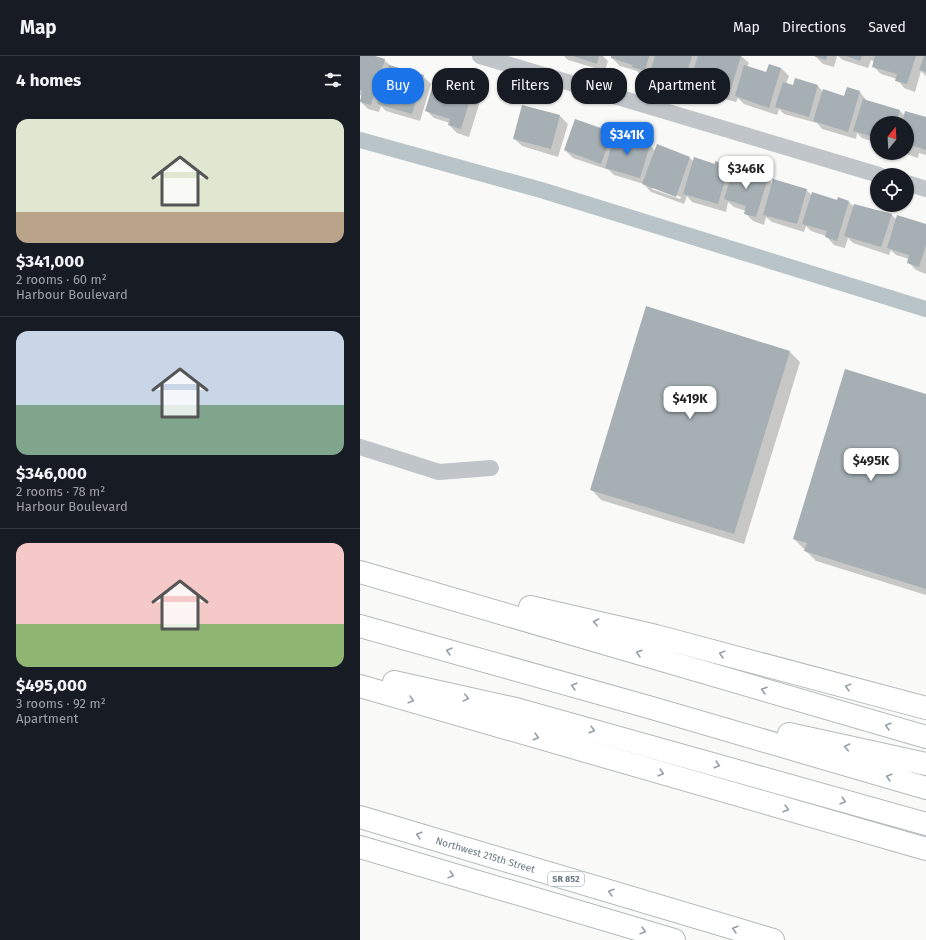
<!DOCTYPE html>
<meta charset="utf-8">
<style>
body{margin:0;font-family:"Fira Sans",sans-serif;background:#242831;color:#f1f3f6;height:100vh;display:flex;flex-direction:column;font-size:15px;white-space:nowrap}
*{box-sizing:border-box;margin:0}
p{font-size:13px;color:#9ea1a6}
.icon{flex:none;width:22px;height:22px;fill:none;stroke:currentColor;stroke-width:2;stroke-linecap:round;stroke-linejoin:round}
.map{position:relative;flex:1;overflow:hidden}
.sheet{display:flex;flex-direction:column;background:#171b24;width:360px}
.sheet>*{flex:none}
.hud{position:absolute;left:12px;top:12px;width:380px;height:36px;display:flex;gap:8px}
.needle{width:26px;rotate:18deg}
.tools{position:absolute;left:510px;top:60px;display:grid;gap:8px}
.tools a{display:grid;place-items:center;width:44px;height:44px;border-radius:50%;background:#171b24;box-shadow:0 1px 3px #0004;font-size:20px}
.price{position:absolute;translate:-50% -34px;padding:0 9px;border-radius:8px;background:#fff;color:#222;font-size:13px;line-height:26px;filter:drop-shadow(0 1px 2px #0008)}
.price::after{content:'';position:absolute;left:50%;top:24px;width:12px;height:9px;margin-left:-6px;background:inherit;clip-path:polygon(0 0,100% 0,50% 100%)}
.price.current{background:#1a73e8;color:#fff}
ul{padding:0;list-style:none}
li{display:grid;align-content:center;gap:8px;height:212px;padding:0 16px}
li+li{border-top:1px solid #363941}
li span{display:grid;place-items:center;height:124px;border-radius:12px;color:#555}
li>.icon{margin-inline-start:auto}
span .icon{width:72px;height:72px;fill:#fffc;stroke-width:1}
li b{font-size:17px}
h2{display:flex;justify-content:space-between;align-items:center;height:48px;padding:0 16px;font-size:17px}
.tag{padding:0 14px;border-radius:16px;background:#171b24;box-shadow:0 1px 3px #0004;font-size:14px;line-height:36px}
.tag.current{background:#1a73e8;color:#fff}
header{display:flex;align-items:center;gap:24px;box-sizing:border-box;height:56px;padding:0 20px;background:#171b24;border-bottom:1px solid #363941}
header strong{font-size:19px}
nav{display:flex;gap:22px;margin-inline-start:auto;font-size:14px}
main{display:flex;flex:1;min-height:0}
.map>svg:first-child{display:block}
.shadow{fill:#0003;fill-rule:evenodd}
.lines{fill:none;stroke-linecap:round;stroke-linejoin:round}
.canal{stroke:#b8c4c8;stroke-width:16}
.building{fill:#a5afb4}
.primary-casing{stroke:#b2b8bb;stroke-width:24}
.highway-casing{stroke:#b4b9bc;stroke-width:24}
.street{stroke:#c0c5c9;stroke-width:16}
.primary{stroke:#fff;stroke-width:22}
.highway{stroke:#fff;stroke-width:22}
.oneway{stroke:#94a0a7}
.labels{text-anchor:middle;stroke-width:4;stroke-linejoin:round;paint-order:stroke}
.shield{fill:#fff;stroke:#94a0a7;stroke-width:1}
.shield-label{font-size:9px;font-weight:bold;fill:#667781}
.street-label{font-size:10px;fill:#667781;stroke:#fff}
</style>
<header>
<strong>Map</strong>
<nav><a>Map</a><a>Directions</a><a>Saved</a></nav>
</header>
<main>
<section class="sheet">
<h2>4 homes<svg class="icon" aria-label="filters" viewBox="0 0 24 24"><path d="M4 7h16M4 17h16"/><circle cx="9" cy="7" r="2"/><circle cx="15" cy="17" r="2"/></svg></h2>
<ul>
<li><span style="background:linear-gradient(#dfe7d0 75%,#b9a48a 0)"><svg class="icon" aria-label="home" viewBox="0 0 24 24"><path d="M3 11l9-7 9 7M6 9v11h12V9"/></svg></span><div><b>$341,000</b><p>2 rooms · 60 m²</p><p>Harbour Boulevard</p></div></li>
<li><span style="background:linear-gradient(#c9d6e8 60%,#7fa58c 0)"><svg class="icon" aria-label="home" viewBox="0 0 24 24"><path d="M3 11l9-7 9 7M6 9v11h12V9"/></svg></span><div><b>$346,000</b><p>2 rooms · 78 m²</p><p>Harbour Boulevard</p></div></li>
<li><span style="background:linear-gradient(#f6c9c9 65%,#8fb573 0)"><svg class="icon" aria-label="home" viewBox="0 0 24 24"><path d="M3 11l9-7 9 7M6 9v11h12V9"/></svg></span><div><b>$495,000</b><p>3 rooms · 92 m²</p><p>Apartment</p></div></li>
</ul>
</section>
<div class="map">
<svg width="566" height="884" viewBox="0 0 566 884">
<rect width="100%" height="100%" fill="#f9f9f7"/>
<g class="shadow">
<path d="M 0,0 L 12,0 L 24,4 L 31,10 L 63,20 L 71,28 L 60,65 L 26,55 L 21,50 L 19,56 L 8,53 L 0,45 L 2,40 L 0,39 Z"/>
<path d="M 204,0 L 243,0 L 248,5 L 245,15 L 208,4 Z"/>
<path d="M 252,0 L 381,0 L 389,7 L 387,11 L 407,18 L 409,9 L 421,12 L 429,20 L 426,28 L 434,31 L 458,30 L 463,36 L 485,41 L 500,36 L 507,45 L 540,55 L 545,60 L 566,62 L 566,99 L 559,97 L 558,102 L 543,97 L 547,97 L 547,67 L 517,67 L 517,87 L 502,82 L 497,77 L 496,83 L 462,73 L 457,67 L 424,58 L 419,53 L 417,59 L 384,48 L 378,42 L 376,46 L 338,36 L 333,30 L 332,33 L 299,23 L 294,18 L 293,22 L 281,19 L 277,15 L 260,10 L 252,2 Z"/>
<path d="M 455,0 L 477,0 L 474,11 L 463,8 Z"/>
<path d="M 478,0 L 566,0 L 566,20 L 561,15 L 555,36 L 544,32 L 537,23 L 521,18 L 513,10 L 515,6 L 511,4 L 508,12 L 483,4 Z"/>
<path d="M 113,35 L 121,42 L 109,81 L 97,77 L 89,69 L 90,67 L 74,62 L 66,54 Z"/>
<path d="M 163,50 L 200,60 L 208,68 L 198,101 L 162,90 L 154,82 Z"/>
<path d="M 216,64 L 252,77 L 256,81 L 267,80 L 271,84 L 290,89 L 295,95 L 297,89 L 330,102 L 334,106 L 369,110 L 374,116 L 407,122 L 412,128 L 446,134 L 452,139 L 478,145 L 478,143 L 489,146 L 494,151 L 532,159 L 537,164 L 566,169 L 566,218 L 556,214 L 548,206 L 549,203 L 536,199 L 531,194 L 529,199 L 493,187 L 488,182 L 485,192 L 474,189 L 466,180 L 451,175 L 446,170 L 444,176 L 412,166 L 406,161 L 404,169 L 393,165 L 385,157 L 386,155 L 374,151 L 368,146 L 366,156 L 332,146 L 327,140 L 324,148 L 291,136 L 284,128 L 254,119 L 249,114 L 213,102 L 205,94 ZM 292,131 L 321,141 L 320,143 L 292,133 Z"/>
<path d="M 430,296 L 440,306 L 384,488 L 241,444 L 231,433 Z"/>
<path d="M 566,339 L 566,539 L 456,505 L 434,483 Z"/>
</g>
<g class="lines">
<path class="canal" d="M 0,84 L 181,134 L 566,253"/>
</g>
<g class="building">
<path d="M 0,0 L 15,0 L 25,3 L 11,49 L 0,46 L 2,35 L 0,34 Z"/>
<path d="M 213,0 L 239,0 L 237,8 Z"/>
<path d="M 251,0 L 289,0 L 285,15 L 272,11 L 273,9 L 251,2 Z"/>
<path d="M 295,0 L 332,0 L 324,26 L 290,16 Z"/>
<path d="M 338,0 L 381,0 L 369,39 L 329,28 Z"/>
<path d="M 454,0 L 467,0 L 466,4 Z"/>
<path d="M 486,0 L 502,0 L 500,5 Z"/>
<path d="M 515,0 L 556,0 L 547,28 L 535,25 L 537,18 L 512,11 Z"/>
<path d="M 564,0 L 566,0 L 566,16 L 559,14 Z"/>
<path d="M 409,8 L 421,12 L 409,52 L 375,40 L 384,9 L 406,16 Z"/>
<path d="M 29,9 L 64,19 L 52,58 L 17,48 Z"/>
<path d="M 75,22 L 113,34 L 101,73 L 88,69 L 90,63 L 65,55 Z"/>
<path d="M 435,22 L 458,29 L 449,61 L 415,51 L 423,26 L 433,29 Z"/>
<path d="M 487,31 L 500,35 L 488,76 L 453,65 L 463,33 L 484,40 Z"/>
<path d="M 503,43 L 540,54 L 536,67 L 517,67 L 517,82 L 493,75 Z"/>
<path d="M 162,49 L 200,59 L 191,93 L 153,83 Z"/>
<path d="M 545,55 L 566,61 L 566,94 L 551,89 L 550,95 L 547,94 L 547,67 L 542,67 Z"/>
<path d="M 215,63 L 252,76 L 241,108 L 204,94 Z"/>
<path d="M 256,76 L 268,79 L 267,81 L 290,89 L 280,122 L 245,112 Z"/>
<path d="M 297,88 L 330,101 L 316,141 L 282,128 Z"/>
<path d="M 334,101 L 355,108 L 355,105 L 369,110 L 358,148 L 323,138 Z"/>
<path d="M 374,111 L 408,122 L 396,161 L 384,158 L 386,150 L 364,143 Z"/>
<path d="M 413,123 L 447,133 L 437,168 L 403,159 Z"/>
<path d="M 452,136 L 477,144 L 478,141 L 489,145 L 477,185 L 465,181 L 467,175 L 442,168 Z"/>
<path d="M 494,148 L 532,158 L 521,191 L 484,180 Z"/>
<path d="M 537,159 L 566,168 L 566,189 L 559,211 L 547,207 L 549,199 L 527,192 Z"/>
<path d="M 286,250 L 430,295 L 374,478 L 230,434 Z"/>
<path d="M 485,313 L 566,338 L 566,533 L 444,495 L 447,487 L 433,483 Z"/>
</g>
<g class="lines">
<defs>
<g id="primary">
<path id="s1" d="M 0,761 L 413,884"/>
<path d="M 0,791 L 314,884"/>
</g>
<g id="highway">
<path d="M 0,516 L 566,681"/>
<path d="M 170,551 L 296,580 L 566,652"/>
<path d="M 0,570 L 292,652 L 566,732"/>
<path d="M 34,626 L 156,653 L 566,768"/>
<path d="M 0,630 L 566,793"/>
<path d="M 429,678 L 566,708"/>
</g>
</defs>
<use href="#primary" class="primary-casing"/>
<use href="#highway" class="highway-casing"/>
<g class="street">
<path d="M 120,0 L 519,119"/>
<path d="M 547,127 L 566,133"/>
<path d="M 0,391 L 79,416 L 131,412"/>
</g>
<use href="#primary" class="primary"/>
<use href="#highway" class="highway"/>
</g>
<defs><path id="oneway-chevron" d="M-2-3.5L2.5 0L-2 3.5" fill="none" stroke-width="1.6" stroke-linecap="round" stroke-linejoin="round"/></defs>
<g class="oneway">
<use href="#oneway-chevron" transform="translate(236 566) rotate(-167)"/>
<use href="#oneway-chevron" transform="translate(89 595) rotate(-164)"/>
<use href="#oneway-chevron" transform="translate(279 597) rotate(-164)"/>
<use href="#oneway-chevron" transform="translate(362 598) rotate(-165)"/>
<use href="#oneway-chevron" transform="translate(214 630) rotate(-164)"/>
<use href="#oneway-chevron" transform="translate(488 631) rotate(-165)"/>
<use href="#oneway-chevron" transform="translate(404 634) rotate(-164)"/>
<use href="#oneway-chevron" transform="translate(106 642) rotate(13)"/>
<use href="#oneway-chevron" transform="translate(51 644) rotate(16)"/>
<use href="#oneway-chevron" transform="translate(528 670) rotate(-164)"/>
<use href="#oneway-chevron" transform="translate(232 674) rotate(16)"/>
<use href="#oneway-chevron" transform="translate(176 681) rotate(16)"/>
<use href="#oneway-chevron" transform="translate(487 691) rotate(-168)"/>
<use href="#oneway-chevron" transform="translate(357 709) rotate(16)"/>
<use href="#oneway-chevron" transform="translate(301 717) rotate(16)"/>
<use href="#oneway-chevron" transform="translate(529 721) rotate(-164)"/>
<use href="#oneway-chevron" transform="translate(483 745) rotate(16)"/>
<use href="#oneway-chevron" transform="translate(426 753) rotate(16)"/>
<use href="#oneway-chevron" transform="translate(59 779) rotate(-163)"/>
<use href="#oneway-chevron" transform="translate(91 819) rotate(17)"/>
<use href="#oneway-chevron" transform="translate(251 836) rotate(-164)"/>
<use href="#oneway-chevron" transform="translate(375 873) rotate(-164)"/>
<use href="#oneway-chevron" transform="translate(283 875) rotate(16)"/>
</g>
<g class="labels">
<rect class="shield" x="188" y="816" width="36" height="14" rx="3"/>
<g class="shield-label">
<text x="206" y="826">SR 852</text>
</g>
<g class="street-label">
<text dy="4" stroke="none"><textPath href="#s1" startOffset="131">Northwest 215th Street</textPath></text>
</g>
</g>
</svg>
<div class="tools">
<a><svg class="needle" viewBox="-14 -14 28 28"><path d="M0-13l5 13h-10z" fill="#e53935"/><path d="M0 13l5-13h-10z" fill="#9ea1a6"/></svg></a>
<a><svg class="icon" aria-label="locate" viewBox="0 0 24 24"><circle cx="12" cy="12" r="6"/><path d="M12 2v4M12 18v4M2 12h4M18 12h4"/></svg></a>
</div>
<b class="price current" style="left:267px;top:100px">$341K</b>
<b class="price" style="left:386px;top:134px">$346K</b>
<b class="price" style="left:330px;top:364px">$419K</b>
<b class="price" style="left:511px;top:426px">$495K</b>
<div class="hud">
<a class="tag current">Buy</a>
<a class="tag">Rent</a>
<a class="tag">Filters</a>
<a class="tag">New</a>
<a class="tag">Apartment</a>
</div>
</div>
</main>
